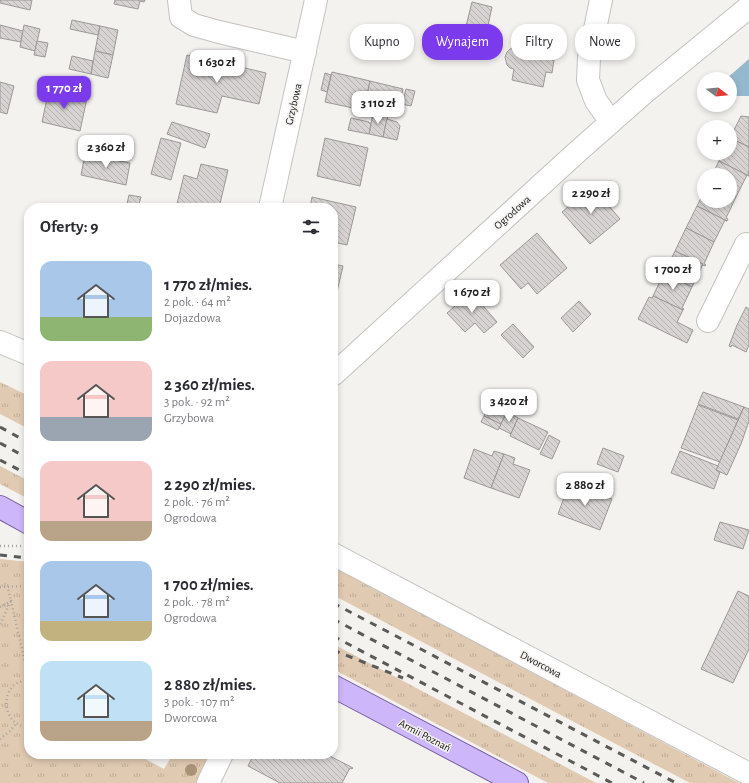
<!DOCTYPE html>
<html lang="pl">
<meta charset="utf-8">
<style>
body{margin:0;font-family:"Alegreya Sans",sans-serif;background:#f7f7f7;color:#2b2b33;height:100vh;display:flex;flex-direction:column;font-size:15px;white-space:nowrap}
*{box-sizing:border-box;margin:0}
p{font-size:13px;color:#7c7c81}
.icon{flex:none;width:22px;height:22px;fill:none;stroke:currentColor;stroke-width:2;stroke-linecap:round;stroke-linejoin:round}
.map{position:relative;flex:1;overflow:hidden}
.panel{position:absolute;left:24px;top:203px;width:314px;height:556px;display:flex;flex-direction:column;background:#fff;border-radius:16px;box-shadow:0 2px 6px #0003}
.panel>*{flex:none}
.hud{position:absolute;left:350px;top:24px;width:339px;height:36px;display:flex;gap:8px}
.needle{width:26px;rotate:106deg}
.controls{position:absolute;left:697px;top:72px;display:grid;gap:8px}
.controls a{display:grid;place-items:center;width:40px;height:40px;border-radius:50%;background:#fff;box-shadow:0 2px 6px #0003;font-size:20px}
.price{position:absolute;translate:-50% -34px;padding:0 9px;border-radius:8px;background:#fff;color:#222;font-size:13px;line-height:26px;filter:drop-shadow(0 1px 2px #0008)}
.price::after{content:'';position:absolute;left:50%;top:24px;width:12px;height:9px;margin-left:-6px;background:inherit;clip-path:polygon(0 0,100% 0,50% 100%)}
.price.on{background:#7c3aed;color:#fff}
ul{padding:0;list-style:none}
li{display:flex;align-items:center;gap:12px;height:100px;padding:0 16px}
li span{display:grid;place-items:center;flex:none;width:112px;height:80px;border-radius:12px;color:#555}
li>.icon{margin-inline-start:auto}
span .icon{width:48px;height:48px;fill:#fffc;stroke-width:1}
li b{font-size:17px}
h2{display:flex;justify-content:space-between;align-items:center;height:48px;padding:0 16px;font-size:17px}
.chip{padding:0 14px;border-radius:16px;background:#fff;box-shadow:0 2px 6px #0003;font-size:14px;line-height:36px}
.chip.on{background:#7c3aed;color:#fff}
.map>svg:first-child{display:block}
.grass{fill:url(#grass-tufts)}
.water{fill:#94b8ce}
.building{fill:url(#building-back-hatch);stroke:#9b9897}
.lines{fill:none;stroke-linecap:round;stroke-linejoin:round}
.minor-casing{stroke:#c4c2bf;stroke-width:24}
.major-casing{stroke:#775da6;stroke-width:24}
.path{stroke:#a6a4a2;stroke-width:2.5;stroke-dasharray:1 3;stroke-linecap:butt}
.minor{stroke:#fff;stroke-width:22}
.major{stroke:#cdb6f9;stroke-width:22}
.rail{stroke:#5a5a58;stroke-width:3;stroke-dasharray:7 7;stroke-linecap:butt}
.tree{fill:#a89376}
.labels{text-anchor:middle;stroke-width:3;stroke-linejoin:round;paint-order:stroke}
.street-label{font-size:11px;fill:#141413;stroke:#f4f2ef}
</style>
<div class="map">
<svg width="749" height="783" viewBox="0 0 749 783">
<defs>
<pattern id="grass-tufts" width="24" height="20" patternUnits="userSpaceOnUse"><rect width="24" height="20" fill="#e0cab2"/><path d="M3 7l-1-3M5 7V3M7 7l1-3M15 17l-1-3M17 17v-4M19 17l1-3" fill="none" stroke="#bfad98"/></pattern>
<pattern id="building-back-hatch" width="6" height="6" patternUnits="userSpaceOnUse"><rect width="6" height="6" fill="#d6d3d2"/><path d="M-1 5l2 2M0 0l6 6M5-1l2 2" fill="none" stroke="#b7b4b3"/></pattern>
</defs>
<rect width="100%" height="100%" fill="#f4f2ef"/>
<g class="grass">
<path d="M 0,382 L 29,396 L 29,429 L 0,414 Z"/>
<path d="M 0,466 L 29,481 L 29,499 L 0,484 Z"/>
<path d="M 0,559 L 29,562 L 29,754 L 136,754 L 164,769 L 173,754 L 211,754 L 197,783 L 0,783 Z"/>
<path d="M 333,566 L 739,783 L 690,783 L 333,595 Z"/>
<path d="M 333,644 L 596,783 L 548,783 L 333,669 Z"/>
</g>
<path class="water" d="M 749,59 L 749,96 L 730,96 L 730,79 L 726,79 Z"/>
<g class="building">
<path d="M 0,0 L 32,0 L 30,10 L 0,3 Z"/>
<path d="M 115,0 L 145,0 L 144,2 L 140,1 L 138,9 L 114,4 Z"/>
<path d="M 472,2 L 492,7 L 486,35 L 465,30 Z"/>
<path d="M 72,20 L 100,26 L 98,35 L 70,29 Z"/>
<path d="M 0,25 L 23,31 L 21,42 L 0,38 Z"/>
<path d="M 24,25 L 40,29 L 35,51 L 20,47 Z"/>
<path d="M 100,26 L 118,30 L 113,55 L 95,51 Z"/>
<path d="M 521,37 L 552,44 L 549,59 L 554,60 L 552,73 L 546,72 L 543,87 L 512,80 L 514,69 L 510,68 L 507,65 L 505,57 L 507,52 L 510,49 L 514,47 L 519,47 Z"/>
<path d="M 37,41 L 48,43 L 45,57 L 34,55 Z"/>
<path d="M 95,51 L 113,55 L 108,78 L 91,74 Z"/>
<path d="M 187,55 L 218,62 L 217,67 L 227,69 L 228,64 L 266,73 L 259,104 L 222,96 L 217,113 L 176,104 Z"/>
<path d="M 72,56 L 93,61 L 91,74 L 69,69 Z"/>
<path d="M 332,72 L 370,81 L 365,105 L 354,103 L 353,108 L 325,102 Z"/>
<path d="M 325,73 L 331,75 L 327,92 L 321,90 Z"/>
<path d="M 370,81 L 403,89 L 398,113 L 365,105 Z"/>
<path d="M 0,82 L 14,86 L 7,114 L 0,112 Z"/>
<path d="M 49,89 L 87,98 L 80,131 L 42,122 Z"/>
<path d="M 406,89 L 415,91 L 411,106 L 402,104 Z"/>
<path d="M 373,113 L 388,116 L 383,137 L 369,134 Z"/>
<path d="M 741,116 L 749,117 L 749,147 L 730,138 Z"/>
<path d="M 351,118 L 369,122 L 369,123 L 371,123 L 369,134 L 348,130 Z"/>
<path d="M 387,119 L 397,122 L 400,126 L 397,140 L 383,137 Z"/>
<path d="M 172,122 L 210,134 L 205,148 L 167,134 Z"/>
<path d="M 161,138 L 181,143 L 171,180 L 151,174 Z"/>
<path d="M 325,138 L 368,148 L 360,186 L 317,176 Z"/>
<path d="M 730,138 L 749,147 L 749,171 L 748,173 L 749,174 L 749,176 L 719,161 L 723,153 L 730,153 Z"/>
<path d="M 85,154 L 130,163 L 126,185 L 81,175 Z"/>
<path d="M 719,161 L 749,176 L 747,175 L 736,197 L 730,194 L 730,175 L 712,175 Z"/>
<path d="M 201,164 L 228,170 L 219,208 L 176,208 L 184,175 L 197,179 Z"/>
<path d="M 592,186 L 620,219 L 590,244 L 562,212 Z"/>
<path d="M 704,192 L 704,201 L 730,201 L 730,194 L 736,197 L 726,218 L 728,219 L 727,221 L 697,206 Z"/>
<path d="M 129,195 L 141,197 L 138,208 L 126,208 Z"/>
<path d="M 312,197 L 356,207 L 347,245 L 333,242 L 333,208 L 310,208 Z"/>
<path d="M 697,206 L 727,221 L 725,220 L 714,242 L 686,228 Z"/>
<path d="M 686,228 L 714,242 L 704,264 L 706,265 L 705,266 L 675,251 Z"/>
<path d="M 537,233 L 567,268 L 537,294 L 528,283 L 521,289 L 500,265 Z"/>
<path d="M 675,251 L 703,264 L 692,287 L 664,273 Z"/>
<path d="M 333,264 L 343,266 L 333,309 Z"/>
<path d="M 664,273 L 692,287 L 682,308 L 684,309 L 683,310 L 653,296 Z"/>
<path d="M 471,292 L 497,322 L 484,333 L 475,323 L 465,332 L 447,313 Z"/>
<path d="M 653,296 L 683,310 L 677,322 L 693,330 L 687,343 L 638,319 L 649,297 L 652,298 Z"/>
<path d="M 579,301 L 591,314 L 573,332 L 561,318 Z"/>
<path d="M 746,307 L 749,309 L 749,345 L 746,352 L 732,345 L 731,347 L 729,346 L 737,325 Z"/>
<path d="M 513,324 L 534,347 L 523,358 L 501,335 Z"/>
<path d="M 703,392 L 744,407 L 738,419 L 698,404 Z"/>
<path d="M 489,405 L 506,413 L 501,424 L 484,416 Z"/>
<path d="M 698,405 L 738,420 L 720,462 L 681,448 Z"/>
<path d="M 744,407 L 749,409 L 749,421 L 741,444 L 727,475 L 716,470 Z"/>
<path d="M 507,412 L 518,418 L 511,434 L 499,428 Z"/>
<path d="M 484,416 L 501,424 L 498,430 L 481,422 Z"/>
<path d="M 518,418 L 548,432 L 539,450 L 510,436 Z"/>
<path d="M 549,435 L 560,441 L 552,459 L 540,454 Z"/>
<path d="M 603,448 L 624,456 L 618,472 L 597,464 Z"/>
<path d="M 474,449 L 492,456 L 494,451 L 504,454 L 491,488 L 464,478 Z"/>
<path d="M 680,451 L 718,466 L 716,470 L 720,472 L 714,489 L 671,473 Z"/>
<path d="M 504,454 L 515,458 L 513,464 L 530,470 L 519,498 L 491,488 Z"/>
<path d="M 569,484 L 612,499 L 600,530 L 558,514 Z"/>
<path d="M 720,522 L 749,530 L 743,549 L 714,540 Z"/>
<path d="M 738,591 L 749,596 L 749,649 L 733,683 L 701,669 Z"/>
<path d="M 254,754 L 326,754 L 353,768 L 352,769 L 350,768 L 342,783 L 280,783 L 248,766 Z"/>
</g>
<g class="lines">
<defs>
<g id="minor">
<path d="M 179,0 L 181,17 L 194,25 L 219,32 L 305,52"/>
<path d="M 601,0 L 589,58 L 588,80 L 596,101 L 611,122"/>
<path d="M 270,208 L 316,0"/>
<path d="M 708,321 L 746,244 L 749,245"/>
<path d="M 0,342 L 29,354"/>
<path d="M 333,375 L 576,153 L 645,92 L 749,7"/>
<path d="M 333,554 L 749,774"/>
<path d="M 208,783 L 222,754"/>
</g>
<g id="major">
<path d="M 0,507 L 29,523"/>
<path d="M 333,686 L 517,783"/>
</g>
</defs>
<use href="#minor" class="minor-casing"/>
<use href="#major" class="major-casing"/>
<g class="path">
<path d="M 0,546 L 21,546"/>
<path d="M 0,587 L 29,586"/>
<path d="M 0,607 L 11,601 L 29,680"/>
<path d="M 0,624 L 11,601 L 8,588"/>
<path d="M 29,680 C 23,681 16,682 12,687 C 0,702 8,727 29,727"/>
<path d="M 0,739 L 10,731 L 16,724"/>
</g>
<use href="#minor" class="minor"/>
<use href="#major" class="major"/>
<g class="rail">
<path d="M 0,427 L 29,443"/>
<path d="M 0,443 L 29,459"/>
<path d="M 0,460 L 29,475"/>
<path d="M 0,555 L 29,558"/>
<path d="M 333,603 L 676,783"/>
<path d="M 333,619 L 644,783"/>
<path d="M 333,636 L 612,783"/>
<path d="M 333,650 L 403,678"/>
</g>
</g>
<circle class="tree" cx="191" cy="770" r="6"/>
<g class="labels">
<g class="street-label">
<text transform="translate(293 104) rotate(-77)" y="4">Grzybowa</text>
<text transform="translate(512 212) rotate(-42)" y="4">Ogrodowa</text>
<text transform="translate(541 664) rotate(28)" y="4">Dworcowa</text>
<text transform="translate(425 735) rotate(28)" y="4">Armii Poznań</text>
</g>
</g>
</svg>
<div class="controls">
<a><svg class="needle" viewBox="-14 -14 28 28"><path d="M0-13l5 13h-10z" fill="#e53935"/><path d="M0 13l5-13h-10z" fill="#7c7c81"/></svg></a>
<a>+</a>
<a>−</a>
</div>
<b class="price" style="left:217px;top:84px">1 630 zł</b>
<b class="price on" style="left:64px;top:110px">1 770 zł</b>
<b class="price" style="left:378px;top:125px">3 110 zł</b>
<b class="price" style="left:106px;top:169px">2 360 zł</b>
<b class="price" style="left:591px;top:215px">2 290 zł</b>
<b class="price" style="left:673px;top:291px">1 700 zł</b>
<b class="price" style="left:472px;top:314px">1 670 zł</b>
<b class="price" style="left:509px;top:423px">3 420 zł</b>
<b class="price" style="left:585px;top:507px">2 880 zł</b>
<div class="hud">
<a class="chip">Kupno</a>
<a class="chip on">Wynajem</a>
<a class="chip">Filtry</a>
<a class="chip">Nowe</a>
</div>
<section class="panel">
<h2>Oferty: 9<svg class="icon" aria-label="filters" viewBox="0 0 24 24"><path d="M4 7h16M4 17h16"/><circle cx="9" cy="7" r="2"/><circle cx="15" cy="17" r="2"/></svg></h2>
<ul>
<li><span style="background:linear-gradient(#a9c7e8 70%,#8fb573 0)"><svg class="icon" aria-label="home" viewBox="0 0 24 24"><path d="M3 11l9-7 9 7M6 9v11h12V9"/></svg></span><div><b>1 770 zł/mies.</b><p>2 pok. · 64 m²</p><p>Dojazdowa</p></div></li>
<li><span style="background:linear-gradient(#f6c9c9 70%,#9aa5b1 0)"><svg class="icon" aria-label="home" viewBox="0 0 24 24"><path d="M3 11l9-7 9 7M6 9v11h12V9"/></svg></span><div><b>2 360 zł/mies.</b><p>3 pok. · 92 m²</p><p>Grzybowa</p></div></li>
<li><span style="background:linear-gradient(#f6c9c9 75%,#b9a48a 0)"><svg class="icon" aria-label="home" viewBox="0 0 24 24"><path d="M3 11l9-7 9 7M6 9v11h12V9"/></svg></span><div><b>2 290 zł/mies.</b><p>2 pok. · 76 m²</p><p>Ogrodowa</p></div></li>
<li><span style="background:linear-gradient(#a9c7e8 75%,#c2b280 0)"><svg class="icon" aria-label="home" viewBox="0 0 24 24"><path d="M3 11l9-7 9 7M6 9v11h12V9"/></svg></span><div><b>1 700 zł/mies.</b><p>2 pok. · 78 m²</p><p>Ogrodowa</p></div></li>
<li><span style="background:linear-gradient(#bfe0f5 75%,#b9a48a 0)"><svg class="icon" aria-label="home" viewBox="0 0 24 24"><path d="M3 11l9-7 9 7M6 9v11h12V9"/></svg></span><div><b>2 880 zł/mies.</b><p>3 pok. · 107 m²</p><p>Dworcowa</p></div></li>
</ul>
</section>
</div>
